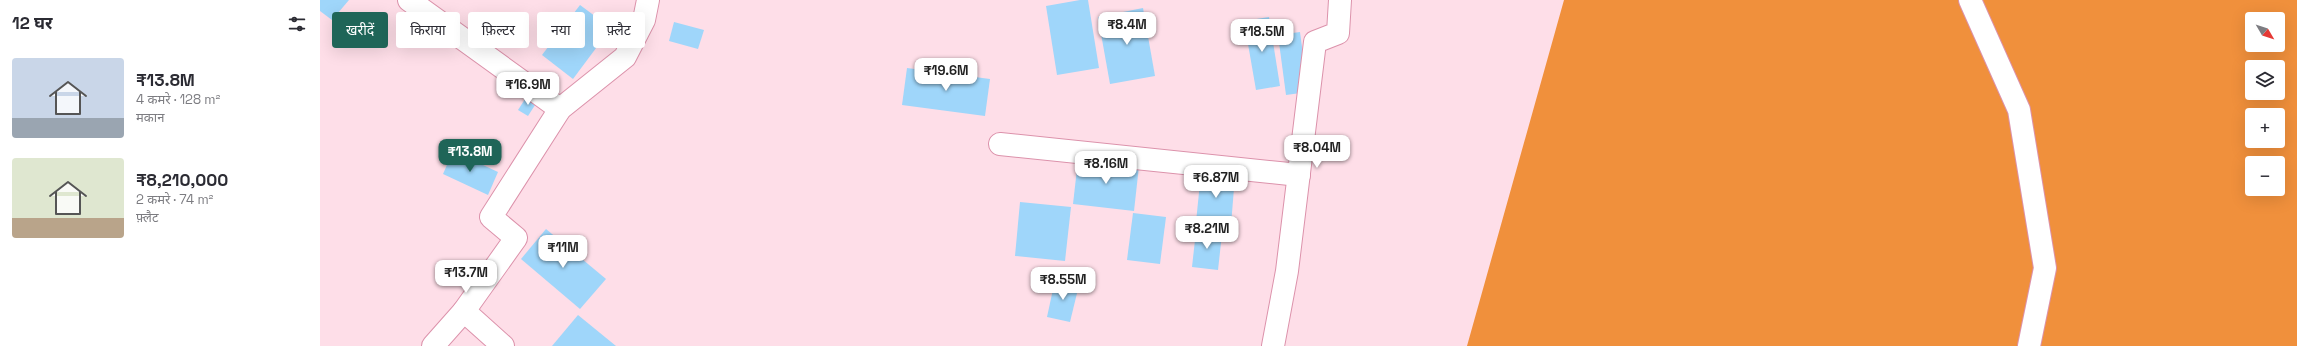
<!DOCTYPE html>
<html lang="hi">
<meta charset="utf-8">
<style>
body{margin:0;font-family:"Space Grotesk","Noto Sans Devanagari",sans-serif;background:#f7f7f7;color:#2b2b33;height:100vh;display:flex;flex-direction:column;font-size:15px;white-space:nowrap}
*{box-sizing:border-box;margin:0}
p{font-size:13px;color:#7c7c81}
.icon{flex:none;width:22px;height:22px;fill:none;stroke:currentColor;stroke-width:2;stroke-linecap:round;stroke-linejoin:round}
.map{position:relative;flex:1;overflow:hidden}
.drawer{display:flex;flex-direction:column;background:#fff;width:320px}
.drawer>*{flex:none}
.hud{position:absolute;left:12px;top:12px;width:380px;height:36px;display:flex;gap:8px}
.needle{width:26px;rotate:129deg}
.tools{position:absolute;left:1925px;top:12px;display:grid;gap:8px}
.tools a{display:grid;place-items:center;width:40px;height:40px;border-radius:4px;background:#fff;box-shadow:0 4px 16px #0002;font-size:20px}
.price{position:absolute;translate:-50% -34px;padding:0 9px;border-radius:8px;background:#fff;color:#222;font-size:13px;line-height:26px;filter:drop-shadow(0 1px 2px #0008)}
.price::after{content:'';position:absolute;left:50%;top:24px;width:12px;height:9px;margin-left:-6px;background:inherit;clip-path:polygon(0 0,100% 0,50% 100%)}
.price.selected{background:#1f6558;color:#fff}
ul{padding:0;list-style:none}
li{display:flex;align-items:center;gap:12px;height:100px;padding:0 12px}
li span{display:grid;place-items:center;flex:none;width:112px;height:80px;border-radius:4px;color:#555}
li>.icon{margin-inline-start:auto}
span .icon{width:48px;height:48px;fill:#fffc;stroke-width:1}
li b{font-size:17px}
h2{display:flex;justify-content:space-between;align-items:center;height:48px;padding:0 12px;font-size:17px}
.tag{padding:0 14px;border-radius:4px;background:#fff;box-shadow:0 4px 16px #0002;font-size:14px;line-height:36px}
.tag.selected{background:#1f6558;color:#fff}
main{display:flex;flex:1;min-height:0}
.map>svg:first-child{display:block}
.forest{fill:#f0903c;fill-rule:evenodd}
.building{fill:#9fd6fa}
.lines{fill:none;stroke-linecap:round;stroke-linejoin:round}
.street-casing{stroke:#dc92ab;stroke-width:24}
.street{stroke:#fff;stroke-width:22}
</style>
<main>
<section class="drawer">
<h2>12 घर<svg class="icon" aria-label="filters" viewBox="0 0 24 24"><path d="M4 7h16M4 17h16"/><circle cx="9" cy="7" r="2"/><circle cx="15" cy="17" r="2"/></svg></h2>
<ul>
<li><span style="background:linear-gradient(#c9d6e8 75%,#9aa5b1 0)"><svg class="icon" aria-label="home" viewBox="0 0 24 24"><path d="M3 11l9-7 9 7M6 9v11h12V9"/></svg></span><div><b>₹13.8M</b><p>4 कमरे · 128 m²</p><p>मकान</p></div></li>
<li><span style="background:linear-gradient(#dfe7d0 75%,#b9a48a 0)"><svg class="icon" aria-label="home" viewBox="0 0 24 24"><path d="M3 11l9-7 9 7M6 9v11h12V9"/></svg></span><div><b>₹8,210,000</b><p>2 कमरे · 74 m²</p><p>फ़्लैट</p></div></li>
</ul>
</section>
<div class="map">
<svg width="1977" height="346" viewBox="0 0 1977 346">
<rect width="100%" height="100%" fill="#fedee8"/>
<path class="forest" d="M 1244,0 L 1977,0 L 1977,346 L 1147,346 ZM 1932,19 L 1958,19 L 1958,45 L 1932,45 ZM 1932,67 L 1958,67 L 1958,93 L 1932,93 ZM 1932,115 L 1958,115 L 1958,141 L 1932,141 ZM 1932,163 L 1958,163 L 1958,189 L 1932,189 Z"/>
<g class="building">
<path d="M 0,0 L 29,0 L 12,20 L 0,11 Z"/>
<path d="M 760,0 L 768,0 L 779,68 L 737,75 L 726,6 Z"/>
<path d="M 260,5 L 291,28 L 253,79 L 222,55 Z"/>
<path d="M 823,8 L 835,76 L 790,84 L 778,17 Z"/>
<path d="M 949,17 L 960,86 L 936,90 L 924,21 Z"/>
<path d="M 354,22 L 384,30 L 378,49 L 349,41 Z"/>
<path d="M 980,32 L 988,92 L 966,95 L 958,35 Z"/>
<path d="M 587,68 L 670,79 L 665,116 L 582,105 Z"/>
<path d="M 207,96 L 217,102 L 208,116 L 198,110 Z"/>
<path d="M 133,151 L 178,172 L 168,195 L 123,174 Z"/>
<path d="M 758,160 L 819,166 L 814,211 L 753,204 Z"/>
<path d="M 881,173 L 915,176 L 911,225 L 876,222 Z"/>
<path d="M 700,202 L 751,207 L 745,261 L 695,256 Z"/>
<path d="M 813,213 L 846,217 L 840,264 L 807,260 Z"/>
<path d="M 226,229 L 286,279 L 260,309 L 201,259 Z"/>
<path d="M 876,231 L 902,234 L 898,270 L 872,267 Z"/>
<path d="M 735,280 L 759,285 L 750,322 L 727,317 Z"/>
<path d="M 258,315 L 296,346 L 232,346 Z"/>
</g>
<g class="lines">
<defs>
<g id="street">
<path d="M 89,0 L 240,109"/>
<path d="M 1650,0 L 1699,110 L 1725,268 L 1709,346"/>
<path d="M 680,144 L 979,175"/>
<path d="M 144,311 L 196,238 L 171,217 L 240,109 L 305,57 L 324,20 L 328,0"/>
<path d="M 113,346 L 144,311 L 183,346"/>
<path d="M 953,346 L 967,271 L 995,42 L 1018,33 L 1020,0"/>
</g>
</defs>
<use href="#street" class="street-casing"/>
<use href="#street" class="street"/>
</g>
</svg>
<div class="tools">
<a><svg class="needle" viewBox="-14 -14 28 28"><path d="M0-13l5 13h-10z" fill="#e53935"/><path d="M0 13l5-13h-10z" fill="#7c7c81"/></svg></a>
<a><svg class="icon" aria-label="layers" viewBox="0 0 24 24"><path d="M12 4l9 5-9 5-9-5zM3 14l9 5 9-5"/></svg></a>
<a>+</a>
<a>−</a>
</div>
<b class="price" style="left:807px;top:46px">₹8.4M</b>
<b class="price" style="left:942px;top:53px">₹18.5M</b>
<b class="price" style="left:626px;top:92px">₹19.6M</b>
<b class="price" style="left:208px;top:106px">₹16.9M</b>
<b class="price" style="left:997px;top:169px">₹8.04M</b>
<b class="price selected" style="left:150px;top:173px">₹13.8M</b>
<b class="price" style="left:786px;top:185px">₹8.16M</b>
<b class="price" style="left:896px;top:199px">₹6.87M</b>
<b class="price" style="left:887px;top:250px">₹8.21M</b>
<b class="price" style="left:243px;top:269px">₹11M</b>
<b class="price" style="left:146px;top:294px">₹13.7M</b>
<b class="price" style="left:743px;top:301px">₹8.55M</b>
<div class="hud">
<a class="tag selected">खरीदें</a>
<a class="tag">किराया</a>
<a class="tag">फ़िल्टर</a>
<a class="tag">नया</a>
<a class="tag">फ़्लैट</a>
</div>
</div>
</main>
